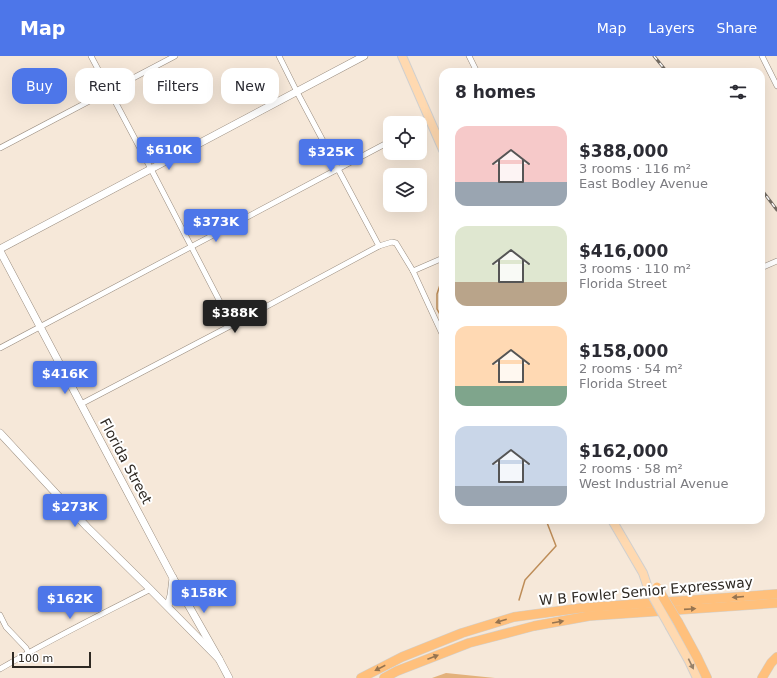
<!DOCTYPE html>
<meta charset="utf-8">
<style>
body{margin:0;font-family:"DejaVu Sans",sans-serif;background:#f2f2f3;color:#2b2b33;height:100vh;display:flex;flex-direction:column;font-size:15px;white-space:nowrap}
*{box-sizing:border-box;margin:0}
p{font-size:13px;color:#7c7c81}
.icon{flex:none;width:22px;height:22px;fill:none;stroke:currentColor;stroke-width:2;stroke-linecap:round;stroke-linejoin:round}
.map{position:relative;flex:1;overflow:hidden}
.drawer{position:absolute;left:439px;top:12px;width:326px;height:456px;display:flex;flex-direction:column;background:#fff;border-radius:12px;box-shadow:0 4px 16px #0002}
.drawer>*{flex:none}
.banner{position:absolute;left:12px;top:12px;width:367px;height:36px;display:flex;gap:8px}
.tools{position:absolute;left:383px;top:60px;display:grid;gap:8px}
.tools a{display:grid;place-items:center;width:44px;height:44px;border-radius:8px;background:#fff;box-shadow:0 4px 16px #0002;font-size:20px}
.scale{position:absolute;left:12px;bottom:10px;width:79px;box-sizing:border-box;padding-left:4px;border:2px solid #2e2923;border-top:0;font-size:11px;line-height:14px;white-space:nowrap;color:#2e2923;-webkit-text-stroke:3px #fff;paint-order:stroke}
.price{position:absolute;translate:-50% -34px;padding:0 9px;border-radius:4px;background:#4d76e9;color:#fff;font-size:13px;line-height:26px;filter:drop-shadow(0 1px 2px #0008)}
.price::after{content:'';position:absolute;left:50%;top:24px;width:12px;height:9px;margin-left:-6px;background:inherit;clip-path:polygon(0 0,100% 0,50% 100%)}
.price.selected{background:#222;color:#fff}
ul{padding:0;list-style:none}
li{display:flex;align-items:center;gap:12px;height:100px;padding:0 16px}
li span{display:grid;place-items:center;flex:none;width:112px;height:80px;border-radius:12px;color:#555}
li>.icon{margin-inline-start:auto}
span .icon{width:48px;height:48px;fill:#fffc;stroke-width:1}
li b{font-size:17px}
h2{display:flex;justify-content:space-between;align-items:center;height:48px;padding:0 16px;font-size:17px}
.chip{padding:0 14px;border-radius:12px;background:#fff;box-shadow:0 4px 16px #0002;font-size:14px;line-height:36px}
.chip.selected{background:#4d76e9;color:#fff}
header{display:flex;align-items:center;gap:24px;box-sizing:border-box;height:56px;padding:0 20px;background:#4d76e9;color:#fff}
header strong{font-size:19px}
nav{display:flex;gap:22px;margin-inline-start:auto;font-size:14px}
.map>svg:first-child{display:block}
.forest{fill:#e3b17b}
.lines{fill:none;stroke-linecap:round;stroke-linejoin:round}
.stream{stroke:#be8d58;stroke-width:1.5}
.street-casing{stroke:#998c7f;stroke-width:6}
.secondary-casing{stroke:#998c7f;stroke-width:8}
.primary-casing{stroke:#d1d0cf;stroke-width:10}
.highway-casing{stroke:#d1d0cf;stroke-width:10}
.street{stroke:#fff;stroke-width:5}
.secondary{stroke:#fff;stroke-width:7}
.primary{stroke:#ffd9b0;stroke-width:8}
.highway{stroke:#ffc07c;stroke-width:9}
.rail-casing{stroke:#736b62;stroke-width:3}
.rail{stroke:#fff;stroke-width:1.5;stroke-dasharray:4.5;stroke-linecap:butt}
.primary-bridge-casing{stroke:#d1d0cf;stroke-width:10;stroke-linecap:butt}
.highway-bridge-casing{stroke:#d1d0cf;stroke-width:10;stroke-linecap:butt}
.primary-bridge{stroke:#ffd9b0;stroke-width:8}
.highway-bridge{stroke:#ffc07c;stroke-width:9}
.oneway{fill:#967450}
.oneway2{fill:#96816a}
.labels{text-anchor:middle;stroke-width:4;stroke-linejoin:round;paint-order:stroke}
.street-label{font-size:14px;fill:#2e2923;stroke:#fff}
</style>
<header>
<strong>Map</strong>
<nav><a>Map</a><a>Layers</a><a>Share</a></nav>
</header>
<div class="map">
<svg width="777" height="622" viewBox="0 0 777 622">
<rect width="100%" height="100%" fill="#f6e8d9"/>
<path class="forest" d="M 446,617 L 495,622 L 432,622 Z"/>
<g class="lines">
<g class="stream">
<path d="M 443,220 L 437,238 L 437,253 L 443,264"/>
<path d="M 519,544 L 525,524 L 556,490 L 546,464"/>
</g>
<defs>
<g id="street">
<path d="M 91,0 L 151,113 L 232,269"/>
<path d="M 279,0 L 297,36 L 379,190"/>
<path d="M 469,0 L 477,16"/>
<path d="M 762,0 L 777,30"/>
<path d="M 0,92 L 175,0"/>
<path d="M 761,212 L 777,205"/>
<path d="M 413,215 L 443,202"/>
<path d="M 0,292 L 385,88"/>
<path d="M 81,348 L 232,269 L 379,190 L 392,186 L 396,187 L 413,215 L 443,280"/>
<path d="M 0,559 L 6,571 L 26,592 L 28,596"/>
<path d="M 0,613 C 49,584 100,559 151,533"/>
</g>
<g id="secondary">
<path d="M 0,193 L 364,0"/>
<path d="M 0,195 L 173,522 L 219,603"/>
<path d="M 0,377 L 87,471 L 146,529 L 219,603 L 229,622"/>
<path d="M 168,550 L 171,539 L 173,522"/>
</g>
<g id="primary">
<path d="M 402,0 L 443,94"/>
<path d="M 612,464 L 643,517 L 648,532"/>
<path d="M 670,571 L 689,605 L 697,622"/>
</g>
<g id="highway">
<path d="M 678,566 L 697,601 L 707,622"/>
<path d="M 361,622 L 402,601 L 462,577 L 514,561 L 581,552 L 777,538"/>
<path d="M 384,622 L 397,615 L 469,587 L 534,570 L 589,560 L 777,547"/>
<path d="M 762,622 L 771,607 L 777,601"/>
</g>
</defs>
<use href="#street" class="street-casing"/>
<use href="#secondary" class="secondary-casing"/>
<use href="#primary" class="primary-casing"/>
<use href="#highway" class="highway-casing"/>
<use href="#street" class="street"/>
<use href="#secondary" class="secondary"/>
<use href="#primary" class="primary"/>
<use href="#highway" class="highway"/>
<defs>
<g id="rail">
<path d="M 654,0 L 667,16"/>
<path d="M 761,133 L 777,154"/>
</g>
</defs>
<use href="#rail" class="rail-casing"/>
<use href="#rail" class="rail"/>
<defs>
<path id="primary-bridge" d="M 648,532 L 670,571"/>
<path id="highway-bridge" d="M 657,531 L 678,566"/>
</defs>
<use href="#primary-bridge" class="primary-bridge-casing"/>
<use href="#highway-bridge" class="highway-bridge-casing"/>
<use href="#primary-bridge" class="primary-bridge"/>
<use href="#highway-bridge" class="highway-bridge"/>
</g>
<defs><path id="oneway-solid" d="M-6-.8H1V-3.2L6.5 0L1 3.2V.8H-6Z"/></defs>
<g class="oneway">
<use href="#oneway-solid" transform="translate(738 541) rotate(175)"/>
<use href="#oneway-solid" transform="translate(690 553) rotate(-4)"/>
<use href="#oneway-solid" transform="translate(501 565) rotate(163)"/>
<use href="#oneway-solid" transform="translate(558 566) rotate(-10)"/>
<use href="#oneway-solid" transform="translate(433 601) rotate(-21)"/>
<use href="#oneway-solid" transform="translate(380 612) rotate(153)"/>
</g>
<use class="oneway2" href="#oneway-solid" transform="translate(691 608) rotate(64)"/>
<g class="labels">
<g class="street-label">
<text transform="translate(126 405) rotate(62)" y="5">Florida Street</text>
<text transform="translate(646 535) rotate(-5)" y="5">W B Fowler Senior Expressway</text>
</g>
</g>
</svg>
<div class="tools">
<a><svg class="icon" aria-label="locate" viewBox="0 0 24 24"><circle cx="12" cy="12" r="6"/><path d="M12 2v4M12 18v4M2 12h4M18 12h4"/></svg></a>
<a><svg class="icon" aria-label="layers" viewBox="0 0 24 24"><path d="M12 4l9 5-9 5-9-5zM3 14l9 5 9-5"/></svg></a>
</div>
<div class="scale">100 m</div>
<b class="price" style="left:169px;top:115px">$610K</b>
<b class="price" style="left:331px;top:117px">$325K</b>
<b class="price" style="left:216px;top:187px">$373K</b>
<b class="price selected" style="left:235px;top:278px">$388K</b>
<b class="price" style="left:65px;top:339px">$416K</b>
<b class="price" style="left:75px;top:472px">$273K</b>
<b class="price" style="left:204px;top:558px">$158K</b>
<b class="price" style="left:70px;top:564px">$162K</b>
<div class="banner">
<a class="chip selected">Buy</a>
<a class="chip">Rent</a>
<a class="chip">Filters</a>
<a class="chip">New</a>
</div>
<section class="drawer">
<h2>8 homes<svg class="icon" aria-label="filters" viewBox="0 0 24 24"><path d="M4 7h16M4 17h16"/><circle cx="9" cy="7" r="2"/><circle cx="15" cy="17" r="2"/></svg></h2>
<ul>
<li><span style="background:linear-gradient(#f6c9c9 70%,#9aa5b1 0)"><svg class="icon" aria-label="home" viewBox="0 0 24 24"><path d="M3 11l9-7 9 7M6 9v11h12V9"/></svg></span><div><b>$388,000</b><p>3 rooms · 116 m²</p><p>East Bodley Avenue</p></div></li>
<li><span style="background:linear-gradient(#dfe7d0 70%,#b9a48a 0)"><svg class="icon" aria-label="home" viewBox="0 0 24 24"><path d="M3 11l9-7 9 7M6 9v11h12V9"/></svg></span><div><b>$416,000</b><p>3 rooms · 110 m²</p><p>Florida Street</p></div></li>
<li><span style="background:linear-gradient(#ffd9b3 75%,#7fa58c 0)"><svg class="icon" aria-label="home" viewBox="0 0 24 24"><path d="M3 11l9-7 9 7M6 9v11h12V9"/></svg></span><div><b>$158,000</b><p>2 rooms · 54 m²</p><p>Florida Street</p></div></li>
<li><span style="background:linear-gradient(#c9d6e8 75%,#9aa5b1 0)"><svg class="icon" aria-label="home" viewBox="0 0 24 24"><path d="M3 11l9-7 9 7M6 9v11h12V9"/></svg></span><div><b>$162,000</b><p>2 rooms · 58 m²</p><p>West Industrial Avenue</p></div></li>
</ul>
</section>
</div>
